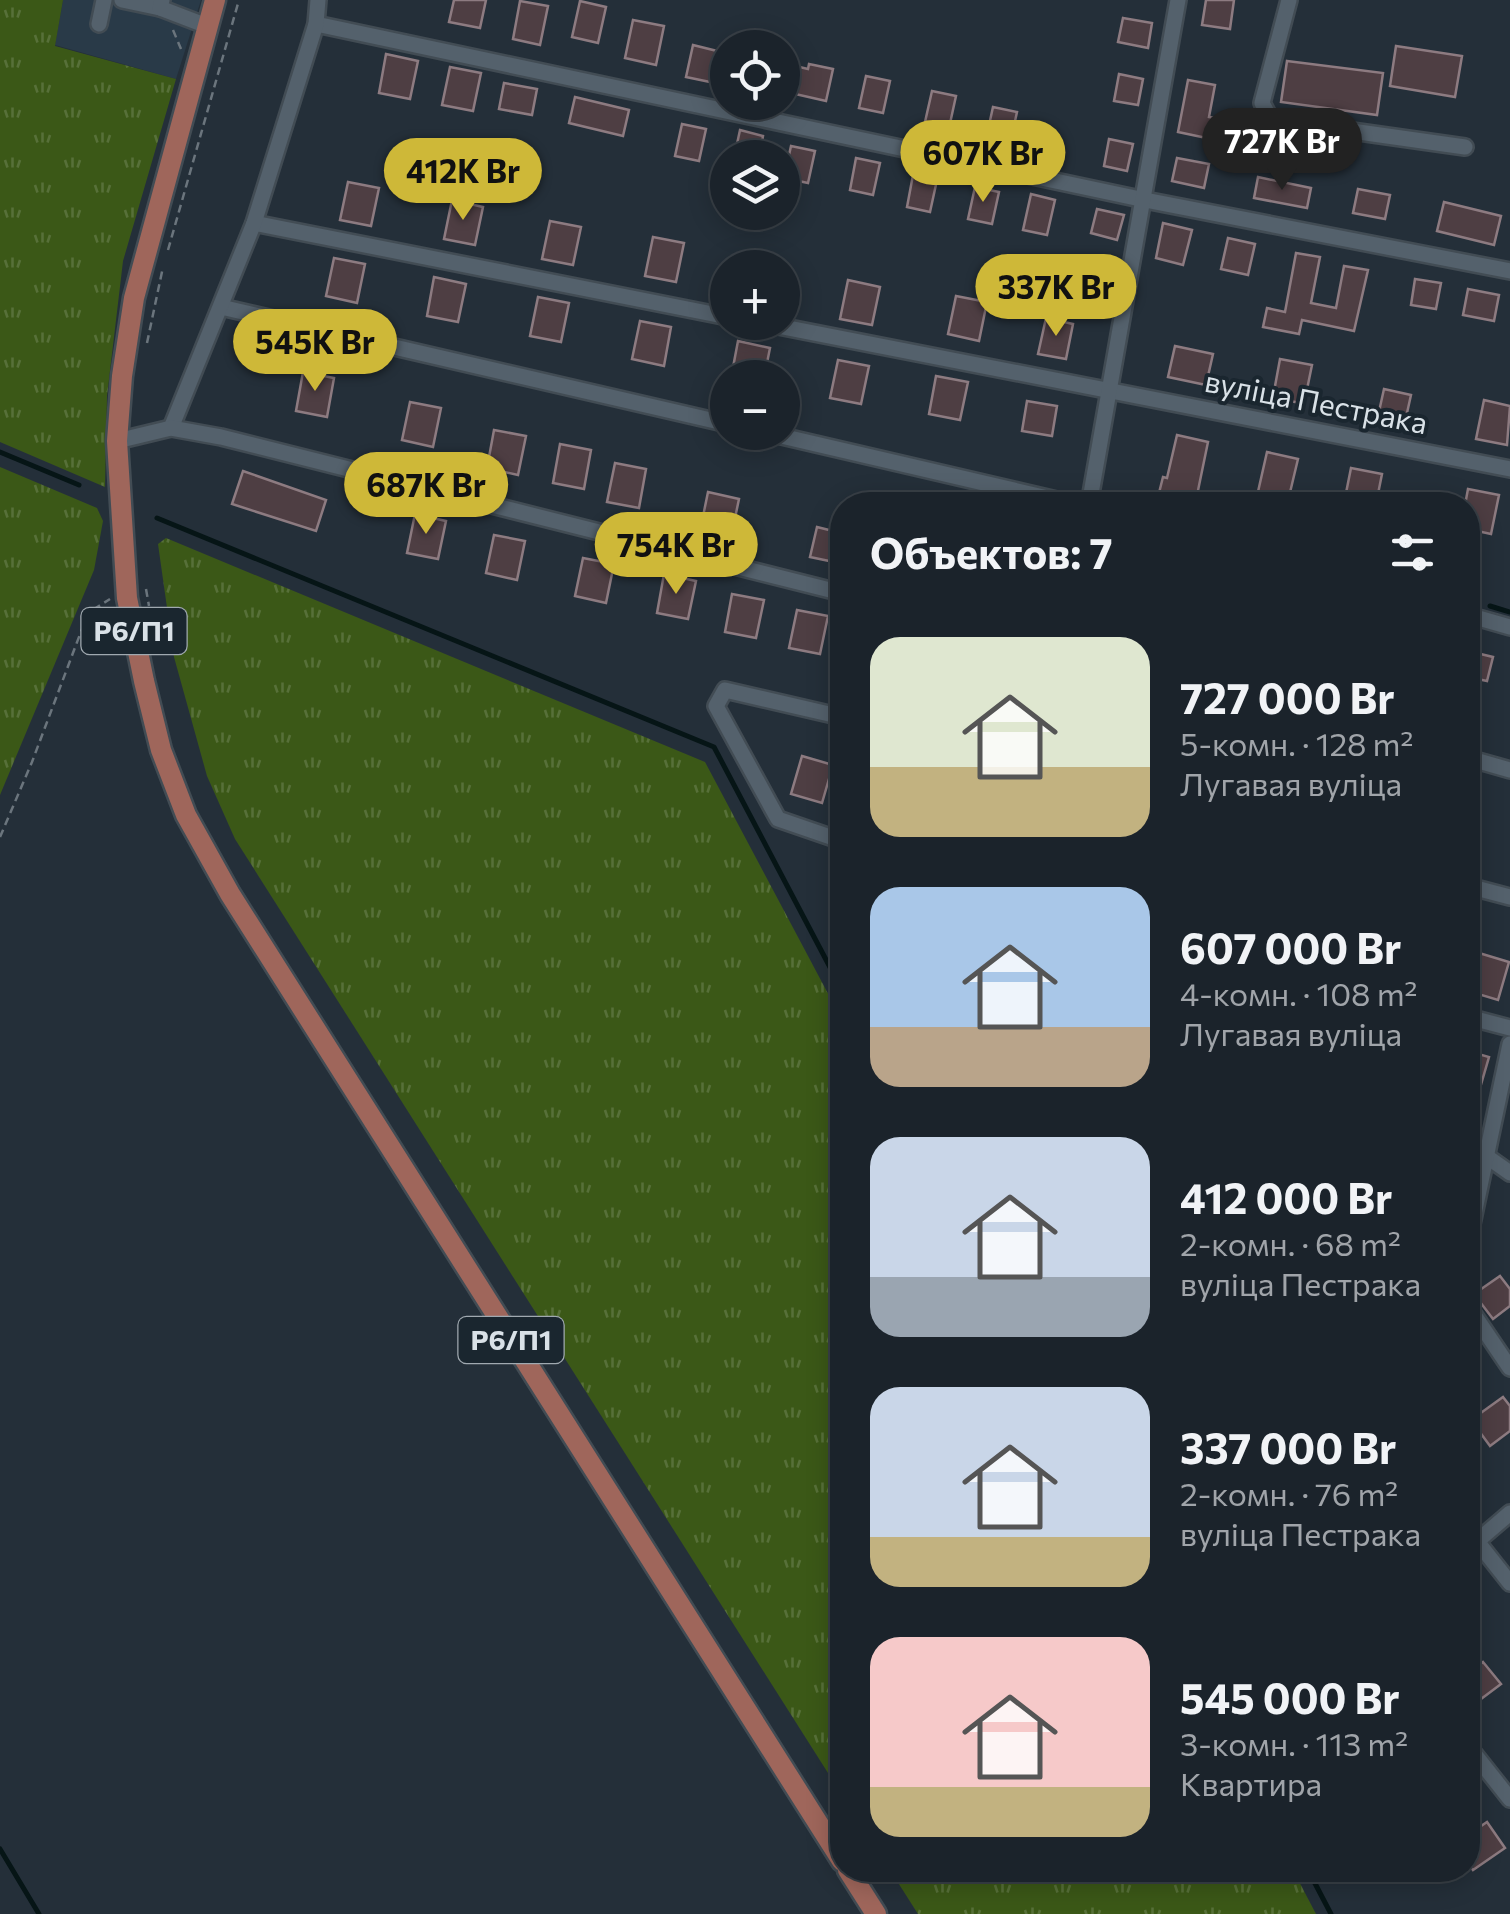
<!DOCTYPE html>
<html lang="ru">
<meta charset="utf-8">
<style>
body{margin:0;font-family:Commissioner,sans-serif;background:#242b33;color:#f1f3f6;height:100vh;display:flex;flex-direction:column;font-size:38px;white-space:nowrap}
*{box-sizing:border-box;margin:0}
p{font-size:32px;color:#a0a4a9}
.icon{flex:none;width:55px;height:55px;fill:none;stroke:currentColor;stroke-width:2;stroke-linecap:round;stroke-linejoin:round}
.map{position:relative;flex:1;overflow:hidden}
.sheet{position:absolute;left:830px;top:492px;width:650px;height:1390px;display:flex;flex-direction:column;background:#1b232b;border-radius:40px;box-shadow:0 5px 25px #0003,0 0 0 2px #394047}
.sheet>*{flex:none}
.buttons{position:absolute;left:710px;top:30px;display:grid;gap:20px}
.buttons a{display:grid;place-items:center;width:90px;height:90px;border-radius:50%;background:#1b232b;box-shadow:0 5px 25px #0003,0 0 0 2px #394047;font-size:50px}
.price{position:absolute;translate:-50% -85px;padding:0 22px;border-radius:35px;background:#ceb838;color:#111;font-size:32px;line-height:65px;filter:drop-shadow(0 2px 5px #0008)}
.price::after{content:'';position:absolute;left:50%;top:60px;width:30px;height:22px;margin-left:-15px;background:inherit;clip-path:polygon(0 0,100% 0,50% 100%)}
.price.current{background:#222;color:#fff}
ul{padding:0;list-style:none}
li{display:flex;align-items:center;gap:30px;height:250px;padding:0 40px}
li span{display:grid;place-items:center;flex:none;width:280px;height:200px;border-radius:30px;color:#555}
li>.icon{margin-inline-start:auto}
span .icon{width:120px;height:120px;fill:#fffc;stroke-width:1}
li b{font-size:42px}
h2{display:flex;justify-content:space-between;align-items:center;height:120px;padding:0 40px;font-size:42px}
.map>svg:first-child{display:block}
.built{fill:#293a48}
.grass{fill:url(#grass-tufts)}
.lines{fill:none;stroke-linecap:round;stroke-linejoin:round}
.stream{stroke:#061516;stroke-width:5}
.building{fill:#4e3e43;stroke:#8d7b81;stroke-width:2.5}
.minor-casing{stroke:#424c54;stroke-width:20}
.major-casing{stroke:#424c54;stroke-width:25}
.path{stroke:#6b757d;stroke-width:2.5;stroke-dasharray:8 5;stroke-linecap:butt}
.minor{stroke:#54616c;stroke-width:15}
.major{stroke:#9f665b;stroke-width:20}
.labels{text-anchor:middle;stroke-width:8;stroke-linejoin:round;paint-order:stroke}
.shield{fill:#1a262f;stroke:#a0a9b0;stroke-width:2.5}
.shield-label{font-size:28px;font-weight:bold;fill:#d9e1e7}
.street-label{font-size:30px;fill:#d9e1e7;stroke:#1a262f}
</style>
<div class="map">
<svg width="1510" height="1914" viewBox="0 0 1510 1914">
<defs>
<pattern id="grass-tufts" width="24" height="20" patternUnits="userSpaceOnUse" patternTransform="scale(2.5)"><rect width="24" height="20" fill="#3b5817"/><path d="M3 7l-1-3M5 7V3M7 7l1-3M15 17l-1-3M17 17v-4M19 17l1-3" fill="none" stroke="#577039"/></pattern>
</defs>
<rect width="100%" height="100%" fill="#242f39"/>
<path class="built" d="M 63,0 L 201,0 L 176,79 L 55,45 Z"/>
<g class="grass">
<path d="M 0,0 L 63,0 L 55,46 L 176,79 L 123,261 L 107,396 L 105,487 L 0,442 Z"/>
<path d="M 0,467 L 97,508 L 103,521 L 94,570 L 0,795 Z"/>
<path d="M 166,538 L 705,762 L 842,1020 L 842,1795 L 235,839 L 207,776 L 174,657 L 158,544 Z"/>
<path d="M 890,1870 L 1293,1870 L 1316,1914 L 918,1914 Z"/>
</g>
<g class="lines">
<g class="stream">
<path d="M 0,452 L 79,485"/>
<path d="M 157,518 L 714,747 L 842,990"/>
<path d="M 1490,606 L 1510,612"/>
<path d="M 0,1849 L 39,1914"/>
<path d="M 1308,1870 L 1331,1914"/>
</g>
</g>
<g class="building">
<path d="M 454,0 L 486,0 L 480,28 L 449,22 Z"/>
<path d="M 1206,0 L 1234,0 L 1230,29 L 1202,25 Z"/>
<path d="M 520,1 L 548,6 L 540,45 L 513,39 Z"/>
<path d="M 580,1 L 606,7 L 598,43 L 572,37 Z"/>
<path d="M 1123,18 L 1152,23 L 1148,48 L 1118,42 Z"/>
<path d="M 633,20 L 664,26 L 656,65 L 625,58 Z"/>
<path d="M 693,45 L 717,51 L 710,82 L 686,77 Z"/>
<path d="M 1396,46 L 1462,56 L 1455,97 L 1390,86 Z"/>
<path d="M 386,54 L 418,61 L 410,99 L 379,93 Z"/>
<path d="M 1287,61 L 1383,73 L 1377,115 L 1281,102 Z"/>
<path d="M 782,63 L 808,69 L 809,64 L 833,69 L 826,101 L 782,91 Z"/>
<path d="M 450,67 L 481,73 L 473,111 L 442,105 Z"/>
<path d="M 1119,74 L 1143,79 L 1138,105 L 1114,101 Z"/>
<path d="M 866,76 L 890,81 L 883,113 L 859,108 Z"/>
<path d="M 1188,80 L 1215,85 L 1209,117 L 1220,119 L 1216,140 L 1178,132 Z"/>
<path d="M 504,83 L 537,89 L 532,115 L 499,109 Z"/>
<path d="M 932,91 L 956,96 L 949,128 L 925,122 Z"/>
<path d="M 575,97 L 629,110 L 623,136 L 569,123 Z"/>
<path d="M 993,107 L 1017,112 L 1010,144 L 986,139 Z"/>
<path d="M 682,124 L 706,129 L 699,161 L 675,156 Z"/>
<path d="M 740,130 L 763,136 L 759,158 L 734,158 Z"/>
<path d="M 1109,139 L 1133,144 L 1127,171 L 1104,166 Z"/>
<path d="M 791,146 L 815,151 L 808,183 L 784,178 Z"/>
<path d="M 856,158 L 880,163 L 873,195 L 850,190 Z"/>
<path d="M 1177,158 L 1209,164 L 1204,188 L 1172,181 Z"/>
<path d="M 913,175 L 937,180 L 930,212 L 907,207 Z"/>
<path d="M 1258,177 L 1311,188 L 1307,208 L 1254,198 Z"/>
<path d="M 348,182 L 379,188 L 371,226 L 340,220 Z"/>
<path d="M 975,187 L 999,192 L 992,224 L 968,219 Z"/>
<path d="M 1358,189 L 1390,195 L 1385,219 L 1353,213 Z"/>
<path d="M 1031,194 L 1055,200 L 1047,235 L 1023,230 Z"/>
<path d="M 452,200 L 483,207 L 475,245 L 444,239 Z"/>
<path d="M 1444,202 L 1501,216 L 1494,245 L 1437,231 Z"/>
<path d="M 1097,209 L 1124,215 L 1117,240 L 1091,233 Z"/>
<path d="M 550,221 L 581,227 L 573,265 L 542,259 Z"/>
<path d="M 1163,223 L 1192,230 L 1183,265 L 1156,258 Z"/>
<path d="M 653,237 L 684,243 L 676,282 L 645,276 Z"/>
<path d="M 1228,238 L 1255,244 L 1248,275 L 1221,269 Z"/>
<path d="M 1296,253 L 1320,257 L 1311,303 L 1336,308 L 1344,266 L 1368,270 L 1354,331 L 1302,320 L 1299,334 L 1263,327 L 1267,308 L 1285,312 Z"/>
<path d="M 334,258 L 365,264 L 357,303 L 326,296 Z"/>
<path d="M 434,277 L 466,284 L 458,322 L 427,316 Z"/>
<path d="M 1415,279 L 1441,283 L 1436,309 L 1411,305 Z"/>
<path d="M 848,280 L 880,287 L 872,325 L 840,319 Z"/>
<path d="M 1468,289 L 1499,295 L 1494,321 L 1463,315 Z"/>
<path d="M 956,296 L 987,302 L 979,341 L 948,334 Z"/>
<path d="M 538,297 L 569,303 L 561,342 L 530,336 Z"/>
<path d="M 1046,318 L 1073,324 L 1066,359 L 1038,354 Z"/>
<path d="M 640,321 L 671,327 L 664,366 L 632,359 Z"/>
<path d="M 738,341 L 770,348 L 764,378 L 731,378 Z"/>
<path d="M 1175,346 L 1213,354 L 1206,385 L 1168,377 Z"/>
<path d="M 1280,359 L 1312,365 L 1304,404 L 1273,397 Z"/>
<path d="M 838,360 L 869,366 L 861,404 L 830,398 Z"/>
<path d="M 303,372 L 334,378 L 327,417 L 296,411 Z"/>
<path d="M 936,376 L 968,382 L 960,420 L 929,414 Z"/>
<path d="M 1384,389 L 1411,395 L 1405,422 L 1378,416 Z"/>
<path d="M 1484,400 L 1510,406 L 1507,445 L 1476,439 Z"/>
<path d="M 1027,401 L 1057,406 L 1052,436 L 1022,431 Z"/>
<path d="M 410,402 L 441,408 L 433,447 L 402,440 Z"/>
<path d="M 494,430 L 526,436 L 518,475 L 487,468 Z"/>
<path d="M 1177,435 L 1208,442 L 1195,505 L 1158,497 L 1163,477 L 1167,478 Z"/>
<path d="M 560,444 L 591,450 L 584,489 L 553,483 Z"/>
<path d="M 1267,452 L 1298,459 L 1287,505 L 1255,505 Z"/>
<path d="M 615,463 L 646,469 L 639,508 L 607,502 Z"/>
<path d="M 1351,468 L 1382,474 L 1376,504 L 1345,498 Z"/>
<path d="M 243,471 L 326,500 L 316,531 L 232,504 Z"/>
<path d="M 1468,489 L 1499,495 L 1491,534 L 1468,529 L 1468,505 L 1465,505 Z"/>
<path d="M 708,492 L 739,499 L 731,537 L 700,531 Z"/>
<path d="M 415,514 L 446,521 L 438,559 L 407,553 Z"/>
<path d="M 817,527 L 841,533 L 834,562 L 810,557 Z"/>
<path d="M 494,535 L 525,541 L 517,580 L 486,573 Z"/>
<path d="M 583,558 L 614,564 L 606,603 L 575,596 Z"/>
<path d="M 664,574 L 696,581 L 688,619 L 657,613 Z"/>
<path d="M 732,594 L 764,600 L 756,638 L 725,632 Z"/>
<path d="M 797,610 L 828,616 L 820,654 L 789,648 Z"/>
<path d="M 1468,651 L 1493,657 L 1487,681 L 1468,677 Z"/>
<path d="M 802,756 L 833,765 L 822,803 L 791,794 Z"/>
<path d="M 1479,953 L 1509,962 L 1498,1000 L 1468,991 Z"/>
<path d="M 1468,1051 L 1489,1057 L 1480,1088 L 1468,1085 Z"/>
<path d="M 1500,1276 L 1510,1289 L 1510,1306 L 1493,1319 L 1474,1294 Z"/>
<path d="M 1503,1397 L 1510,1406 L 1510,1431 L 1490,1446 L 1471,1420 Z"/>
<path d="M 1483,1662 L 1501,1684 L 1481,1699 L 1468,1683 L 1468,1674 Z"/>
<path d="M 1487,1822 L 1505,1848 L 1473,1870 L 1468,1863 L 1468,1835 Z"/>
</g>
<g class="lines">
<defs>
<g id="minor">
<path d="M 122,0 L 160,8"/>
<path d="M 162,0 L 160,8 L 207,26"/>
<path d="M 1289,0 L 1262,103 L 1269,116 L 1281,121 L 1465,147"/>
<path d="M 99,24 L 104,0"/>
<path d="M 316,24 L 1145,200 L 1510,271"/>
<path d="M 254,223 L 728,317"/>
<path d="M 221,307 L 728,424"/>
<path d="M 758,322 L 1510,469"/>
<path d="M 171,428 L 254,223 L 316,24 L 318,0"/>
<path d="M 764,432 L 1078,505"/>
<path d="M 117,441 L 171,428 L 221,437 L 842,593"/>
<path d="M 1089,505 L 1178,0"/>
<path d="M 1468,615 L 1510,627"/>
<path d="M 842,717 L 725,690 L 716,706 L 778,819 L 842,841"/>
<path d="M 1468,758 L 1510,770"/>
<path d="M 1468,886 L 1510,897"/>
<path d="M 1468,1017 L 1510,1028"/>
<path d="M 1468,1151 L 1486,1156 L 1510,1173"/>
<path d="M 1468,1243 L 1510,1044"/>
<path d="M 1468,1306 L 1510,1368"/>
<path d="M 1468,1530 L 1510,1583"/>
<path d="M 1468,1549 L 1510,1513"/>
<path d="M 1468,1746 L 1510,1799"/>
</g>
<g id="major">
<path d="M 215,0 L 134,298 L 122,376 L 117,441 L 127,598 L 144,681 L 161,750 L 186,815 L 230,894 L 842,1861"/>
<path d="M 848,1870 L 876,1914"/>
</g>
</defs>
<use href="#minor" class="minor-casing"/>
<use href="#major" class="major-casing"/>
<g class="path">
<path d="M 173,30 L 181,49"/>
<path d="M 168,250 L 239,0"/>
<path d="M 147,343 L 163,267"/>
<path d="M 146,589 L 149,606"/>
<path d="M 0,837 L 32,762 L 88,613 L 110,599"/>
</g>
<use href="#minor" class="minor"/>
<use href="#major" class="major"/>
</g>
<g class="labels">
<g class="shield">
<rect x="81.5" y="608" width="105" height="46" rx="8"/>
<rect x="458.5" y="1317" width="105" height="46" rx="8"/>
</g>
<g class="shield-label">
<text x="134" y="641">Р6/П1</text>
<text x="511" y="1350">Р6/П1</text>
</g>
<g class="street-label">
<text transform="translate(1316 403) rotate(11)" y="10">вуліца Пестрака</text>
</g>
</g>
</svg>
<div class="buttons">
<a><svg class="icon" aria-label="locate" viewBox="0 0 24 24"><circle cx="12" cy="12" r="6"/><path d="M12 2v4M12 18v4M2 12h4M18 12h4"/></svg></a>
<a><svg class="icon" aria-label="layers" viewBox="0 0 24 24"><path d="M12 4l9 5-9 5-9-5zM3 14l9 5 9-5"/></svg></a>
<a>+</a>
<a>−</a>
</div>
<b class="price current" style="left:1282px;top:193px">727K Br</b>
<b class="price" style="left:983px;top:205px">607K Br</b>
<b class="price" style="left:463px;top:223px">412K Br</b>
<b class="price" style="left:1056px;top:339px">337K Br</b>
<b class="price" style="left:315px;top:394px">545K Br</b>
<b class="price" style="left:426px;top:537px">687K Br</b>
<b class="price" style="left:676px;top:597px">754K Br</b>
<section class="sheet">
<h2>Объектов: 7<svg class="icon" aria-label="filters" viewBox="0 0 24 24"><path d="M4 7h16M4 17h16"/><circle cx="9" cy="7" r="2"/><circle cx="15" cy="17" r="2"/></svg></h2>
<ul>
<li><span style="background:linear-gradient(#dfe7d0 65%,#c2b280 0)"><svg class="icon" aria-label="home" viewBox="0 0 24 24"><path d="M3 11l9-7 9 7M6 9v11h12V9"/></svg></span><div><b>727 000 Br</b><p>5-комн. · 128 m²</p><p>Лугавая вуліца</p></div></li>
<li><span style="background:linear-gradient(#a9c7e8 70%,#b9a48a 0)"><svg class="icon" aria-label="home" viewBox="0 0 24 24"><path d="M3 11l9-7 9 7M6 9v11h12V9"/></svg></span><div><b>607 000 Br</b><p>4-комн. · 108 m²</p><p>Лугавая вуліца</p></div></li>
<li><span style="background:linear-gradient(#c9d6e8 70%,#9aa5b1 0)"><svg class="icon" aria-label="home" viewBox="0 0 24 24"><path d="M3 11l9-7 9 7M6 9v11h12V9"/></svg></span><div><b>412 000 Br</b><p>2-комн. · 68 m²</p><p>вуліца Пестрака</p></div></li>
<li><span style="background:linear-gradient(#c9d6e8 75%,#c2b280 0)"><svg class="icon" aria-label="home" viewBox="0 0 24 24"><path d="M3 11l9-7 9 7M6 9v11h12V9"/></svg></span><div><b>337 000 Br</b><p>2-комн. · 76 m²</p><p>вуліца Пестрака</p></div></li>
<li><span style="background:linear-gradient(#f6c9c9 75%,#c2b280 0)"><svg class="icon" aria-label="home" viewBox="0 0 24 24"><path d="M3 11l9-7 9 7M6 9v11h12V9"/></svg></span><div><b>545 000 Br</b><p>3-комн. · 113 m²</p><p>Квартира</p></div></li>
</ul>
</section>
</div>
